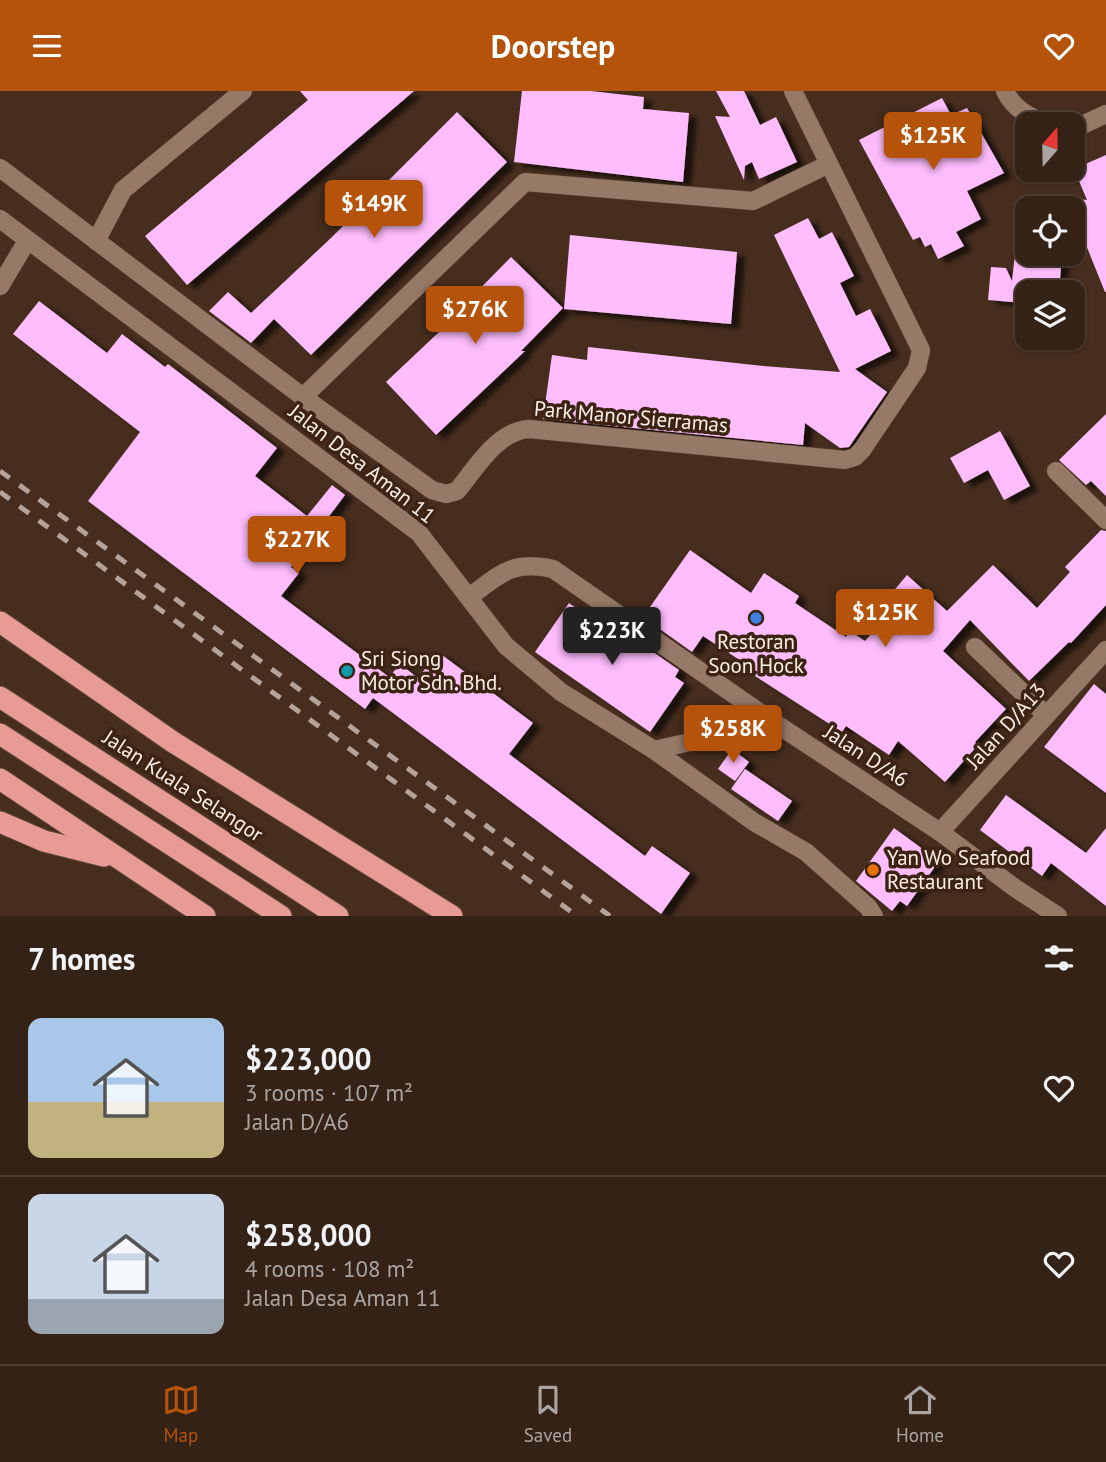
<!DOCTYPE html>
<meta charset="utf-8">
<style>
body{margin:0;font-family:"PT Sans",sans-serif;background:#3f2f23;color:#f1f3f6;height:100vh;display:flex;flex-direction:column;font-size:26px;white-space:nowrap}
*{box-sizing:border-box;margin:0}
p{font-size:23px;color:#a9a4a1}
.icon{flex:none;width:38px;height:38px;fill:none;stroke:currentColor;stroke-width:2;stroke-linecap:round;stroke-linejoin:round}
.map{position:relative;height:825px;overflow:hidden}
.drawer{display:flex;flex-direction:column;background:#342216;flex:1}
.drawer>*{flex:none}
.needle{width:46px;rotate:20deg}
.buttons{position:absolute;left:1015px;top:21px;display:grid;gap:14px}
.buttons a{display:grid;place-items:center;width:70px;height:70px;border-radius:14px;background:#342216;box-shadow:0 2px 5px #0004,0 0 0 2px #4e3f35;font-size:35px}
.price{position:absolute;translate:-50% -60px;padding:0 16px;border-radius:7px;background:#b45309;color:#fff;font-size:23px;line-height:46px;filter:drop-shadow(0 2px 4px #0008)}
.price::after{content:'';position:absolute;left:50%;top:42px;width:21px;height:16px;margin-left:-10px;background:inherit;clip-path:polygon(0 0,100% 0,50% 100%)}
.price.on{background:#222;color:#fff}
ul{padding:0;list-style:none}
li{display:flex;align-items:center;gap:21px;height:175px;padding:0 28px}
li+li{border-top:2px solid #4e3f35}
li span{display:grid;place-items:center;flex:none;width:196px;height:140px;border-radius:14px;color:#555}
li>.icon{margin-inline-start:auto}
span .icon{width:84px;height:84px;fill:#fffc;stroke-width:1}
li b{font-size:30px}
h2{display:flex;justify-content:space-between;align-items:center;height:84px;padding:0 28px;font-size:30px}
header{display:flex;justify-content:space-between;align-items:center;height:91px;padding:0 28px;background:#b45309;color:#fff;font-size:32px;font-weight:700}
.menu{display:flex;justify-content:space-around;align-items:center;height:98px;border-top:2px solid #4e3f35;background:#342216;font-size:19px;color:#a9a4a1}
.menu a{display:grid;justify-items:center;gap:4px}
.menu .on{color:#b45309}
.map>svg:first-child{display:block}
.building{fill:#ffbdfe;filter:url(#shadow)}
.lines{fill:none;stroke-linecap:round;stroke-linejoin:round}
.minor-casing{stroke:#5e493c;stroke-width:19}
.highway-casing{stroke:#5e493c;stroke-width:23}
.minor{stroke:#977968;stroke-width:18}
.highway{stroke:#e89b95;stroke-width:21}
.rail{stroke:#b5a298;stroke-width:5;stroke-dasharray:12 12;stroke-linecap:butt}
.shop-dot{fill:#3f7fe0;stroke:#3c2314;stroke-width:2.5}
.culture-dot{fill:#0f9aa8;stroke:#3c2314;stroke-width:2.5}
.food-dot{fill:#e8710a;stroke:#3c2314;stroke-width:2.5}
.labels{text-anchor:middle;stroke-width:7;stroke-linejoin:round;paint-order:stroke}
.street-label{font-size:21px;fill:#fdefe8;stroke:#3c2314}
.poi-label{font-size:21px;fill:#fdefe8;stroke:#3c2314;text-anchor:start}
</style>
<header><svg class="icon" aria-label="menu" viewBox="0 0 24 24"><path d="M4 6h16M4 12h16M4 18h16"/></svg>Doorstep<svg class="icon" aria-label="heart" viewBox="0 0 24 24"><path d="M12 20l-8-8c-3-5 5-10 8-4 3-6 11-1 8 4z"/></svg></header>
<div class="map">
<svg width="1106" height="825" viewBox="0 0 1106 825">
<defs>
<filter id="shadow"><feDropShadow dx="8" dy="4.5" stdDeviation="2" flood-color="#0009"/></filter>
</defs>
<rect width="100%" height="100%" fill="#462d1e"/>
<g class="building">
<path d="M 300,0 L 414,0 L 187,194 L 145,145 L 308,9 Z"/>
<path d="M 522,0 L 591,0 L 644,6 L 643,18 L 689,22 L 683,91 L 514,71 Z"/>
<path d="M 716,0 L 744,0 L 760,34 L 776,26 L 797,71 L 759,88 L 752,71 L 745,75 L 744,89 L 715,25 L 730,26 Z"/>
<path d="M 942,7 L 951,24 L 967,17 L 1004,82 L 967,100 L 981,128 L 956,141 L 964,155 L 938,168 L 931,153 L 925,156 L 920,146 L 913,149 L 859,49 Z"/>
<path d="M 457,21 L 507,71 L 311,264 L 274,228 L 251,252 L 209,220 L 228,201 L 251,222 L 331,147 Z"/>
<path d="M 1106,64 L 1106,201 L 1105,201 L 1067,107 L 1087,109 L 1074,78 Z"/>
<path d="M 808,127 L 819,148 L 832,141 L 854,185 L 840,192 L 856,225 L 870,218 L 891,260 L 855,278 L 887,301 L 849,356 L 840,357 L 805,332 L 803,354 L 543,328 L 552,264 L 587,269 L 588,256 L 763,275 L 840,281 L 774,144 Z"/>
<path d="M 570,144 L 737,161 L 731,233 L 564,218 Z"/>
<path d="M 1015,163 L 1062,163 L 1059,201 L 1018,201 L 1024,212 L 988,209 L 991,176 L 1006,177 L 1012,190 Z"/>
<path d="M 511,166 L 563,217 L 521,260 L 525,260 L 436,344 L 386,291 L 456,225 L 454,224 Z"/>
<path d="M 39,210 L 107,262 L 122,243 L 165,276 L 168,273 L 277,357 L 255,385 L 307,425 L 332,394 L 345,404 L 291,476 L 299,482 L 281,505 L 389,586 L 400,573 L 418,587 L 438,561 L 533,632 L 509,663 L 645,765 L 652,755 L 690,782 L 661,823 L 373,607 L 365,618 L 88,410 L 140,341 L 13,243 Z"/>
<path d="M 1106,323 L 1106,405 L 1091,390 L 1086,394 L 1059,369 Z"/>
<path d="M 1000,340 L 1030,395 L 1004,409 L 988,379 L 964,392 L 950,367 Z"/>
<path d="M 1101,439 L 1106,440 L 1106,514 L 1071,552 L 1069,551 L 1029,590 L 970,529 L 943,560 L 1006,618 L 975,651 L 978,654 L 945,691 L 898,650 L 889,664 L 846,635 L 842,641 L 755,585 L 758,581 L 703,545 L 692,561 L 643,526 L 690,459 L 751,502 L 764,482 L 799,505 L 795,512 L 846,546 L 850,540 L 865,550 L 900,510 L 891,503 L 907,484 L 947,520 L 993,474 L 1037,517 L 1070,481 L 1065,476 Z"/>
<path d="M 569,512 L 625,551 L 630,545 L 679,579 L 675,586 L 684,592 L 650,641 L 535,561 Z"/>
<path d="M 1094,593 L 1106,603 L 1106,702 L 1044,656 Z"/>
<path d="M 732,658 L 749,671 L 735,690 L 718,678 Z"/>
<path d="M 745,678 L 792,710 L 778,730 L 731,698 Z"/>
<path d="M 1006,704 L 1086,762 L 1106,737 L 1106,815 L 1051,772 L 1042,785 L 980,739 Z"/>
<path d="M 894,737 L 939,770 L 907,815 L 900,810 L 892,820 L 856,790 Z"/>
</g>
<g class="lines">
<defs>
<g id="minor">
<path d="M 1005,0 C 1014,19 1035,31 1055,33"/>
<path d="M 1073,36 L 1078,36 L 1106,23"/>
<path d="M 0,77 L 303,306 L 432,399 L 446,403 L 457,400 C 476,377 497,340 529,338 L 845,369 L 855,366 L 862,359 L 917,277 L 921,259 L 793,0"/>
<path d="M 0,128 L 419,442 L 506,555 L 561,601 L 654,659 L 754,731 L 806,761 L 868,816 L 874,825"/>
<path d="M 96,150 L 123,99 L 243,0"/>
<path d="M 0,195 L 27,150"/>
<path d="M 303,306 L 525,91 L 753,110 L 829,73"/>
<path d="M 1056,380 L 1106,429"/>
<path d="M 469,506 C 501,483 511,469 553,478 L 775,632 L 940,741 L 1015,797 L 1058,825"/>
<path d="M 975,556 L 1046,624"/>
<path d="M 654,659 L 775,632"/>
<path d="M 940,741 L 1106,559"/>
</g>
<g id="highway">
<path d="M 0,531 L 173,651 L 452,825"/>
<path d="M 0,606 L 338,825"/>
<path d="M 0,643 L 281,825"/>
<path d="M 0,688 L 205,825"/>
<path d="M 0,731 L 44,750 L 104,765"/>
</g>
</defs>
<use href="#minor" class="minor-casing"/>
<use href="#highway" class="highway-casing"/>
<use href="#minor" class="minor"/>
<use href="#highway" class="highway"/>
<g class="rail">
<path d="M 0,380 L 610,825"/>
<path d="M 0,401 L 577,825"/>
</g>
</g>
<circle class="shop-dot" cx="756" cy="527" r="7"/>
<circle class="culture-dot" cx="347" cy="580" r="7"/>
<circle class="food-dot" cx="873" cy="779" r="7"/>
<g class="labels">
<g class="street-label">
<text transform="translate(631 326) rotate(5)" y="7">Park Manor Sierramas</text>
<text transform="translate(362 373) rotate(38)" y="7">Jalan Desa Aman 11</text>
<text transform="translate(1006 635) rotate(-48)" y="7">Jalan D/A13</text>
<text transform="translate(866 665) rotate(33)" y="7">Jalan D/A6</text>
<text transform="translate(183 695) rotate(33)" y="7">Jalan Kuala Selangor</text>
</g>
<g class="poi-label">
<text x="756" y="558" text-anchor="middle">Restoran<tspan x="756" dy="24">Soon Hock</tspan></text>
<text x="361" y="575">Sri Siong<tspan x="361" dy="24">Motor Sdn. Bhd.</tspan></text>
<text x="887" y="774">Yan Wo Seafood<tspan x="887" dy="24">Restaurant</tspan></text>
</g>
</g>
</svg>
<div class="buttons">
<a><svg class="needle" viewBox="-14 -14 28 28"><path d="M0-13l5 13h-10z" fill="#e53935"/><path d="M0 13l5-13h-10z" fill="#a9a4a1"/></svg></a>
<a><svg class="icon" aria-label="locate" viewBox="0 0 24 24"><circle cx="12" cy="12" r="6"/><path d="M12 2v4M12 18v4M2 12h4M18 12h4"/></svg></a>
<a><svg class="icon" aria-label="layers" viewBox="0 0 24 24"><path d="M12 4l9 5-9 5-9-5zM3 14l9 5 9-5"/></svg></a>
</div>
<b class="price" style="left:933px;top:81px">$125K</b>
<b class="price" style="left:374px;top:149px">$149K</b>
<b class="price" style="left:475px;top:255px">$276K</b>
<b class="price" style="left:297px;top:485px">$227K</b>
<b class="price" style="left:885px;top:558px">$125K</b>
<b class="price on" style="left:612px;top:576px">$223K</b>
<b class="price" style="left:733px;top:674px">$258K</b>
</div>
<section class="drawer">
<h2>7 homes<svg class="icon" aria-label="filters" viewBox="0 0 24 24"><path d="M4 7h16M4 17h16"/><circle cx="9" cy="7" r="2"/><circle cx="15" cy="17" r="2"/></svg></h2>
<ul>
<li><span style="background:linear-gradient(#a9c7e8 60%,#c2b280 0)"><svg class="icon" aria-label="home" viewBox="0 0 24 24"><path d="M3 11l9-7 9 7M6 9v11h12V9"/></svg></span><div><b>$223,000</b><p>3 rooms · 107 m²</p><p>Jalan D/A6</p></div><svg class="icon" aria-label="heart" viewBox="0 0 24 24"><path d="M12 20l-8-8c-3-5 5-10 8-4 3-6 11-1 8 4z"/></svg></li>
<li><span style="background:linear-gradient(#c9d6e8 75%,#9aa5b1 0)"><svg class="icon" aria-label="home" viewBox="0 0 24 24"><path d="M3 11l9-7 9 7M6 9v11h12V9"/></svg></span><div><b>$258,000</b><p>4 rooms · 108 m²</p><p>Jalan Desa Aman 11</p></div><svg class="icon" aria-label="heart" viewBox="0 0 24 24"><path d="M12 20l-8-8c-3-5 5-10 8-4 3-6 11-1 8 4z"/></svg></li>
</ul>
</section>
<nav class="menu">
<a class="on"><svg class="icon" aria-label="map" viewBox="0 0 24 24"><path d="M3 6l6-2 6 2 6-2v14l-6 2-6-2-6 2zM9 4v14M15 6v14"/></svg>Map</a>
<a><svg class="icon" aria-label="saved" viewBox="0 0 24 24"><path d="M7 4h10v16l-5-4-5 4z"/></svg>Saved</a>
<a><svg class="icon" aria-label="home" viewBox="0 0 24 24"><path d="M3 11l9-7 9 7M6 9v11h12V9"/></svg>Home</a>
</nav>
